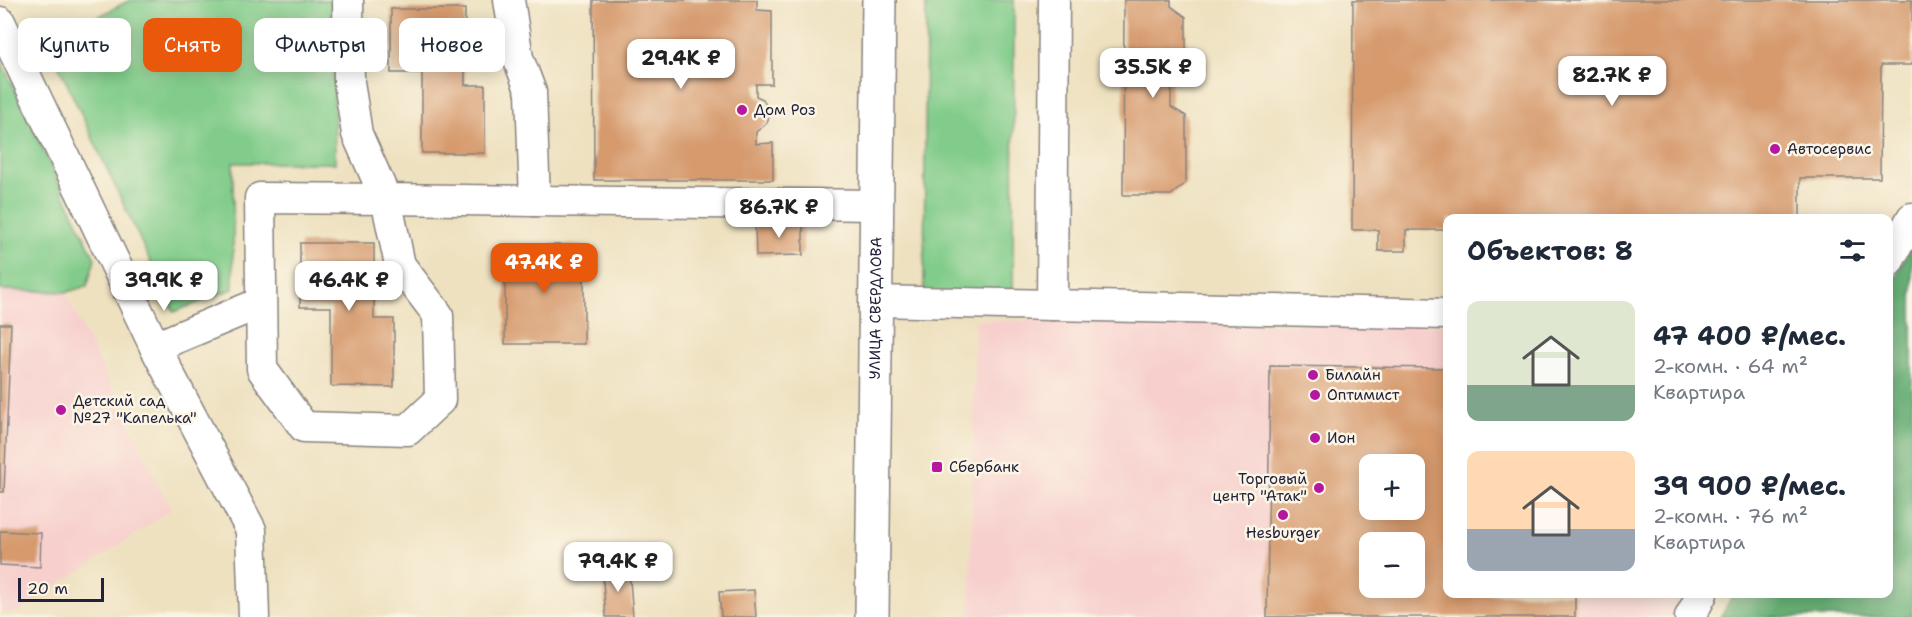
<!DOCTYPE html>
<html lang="ru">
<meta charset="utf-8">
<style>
body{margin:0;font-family:"Shantell Sans",sans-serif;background:#f2f2f3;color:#1f2937;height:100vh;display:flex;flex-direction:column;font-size:22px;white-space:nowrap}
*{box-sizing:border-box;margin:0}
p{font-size:20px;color:#747a83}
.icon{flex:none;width:33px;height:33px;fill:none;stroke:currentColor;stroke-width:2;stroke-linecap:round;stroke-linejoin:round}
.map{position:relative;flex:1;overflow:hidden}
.drawer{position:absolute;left:1443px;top:214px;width:450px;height:384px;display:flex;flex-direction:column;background:#fff;border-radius:12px;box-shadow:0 3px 15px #0003}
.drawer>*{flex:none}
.banner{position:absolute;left:18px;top:18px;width:570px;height:54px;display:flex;gap:12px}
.tools{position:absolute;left:1359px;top:454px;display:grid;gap:12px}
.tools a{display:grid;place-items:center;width:66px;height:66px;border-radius:12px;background:#fff;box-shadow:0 3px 15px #0003;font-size:30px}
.scale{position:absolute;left:18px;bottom:15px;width:86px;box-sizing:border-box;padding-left:6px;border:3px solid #22223b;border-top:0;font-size:16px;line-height:21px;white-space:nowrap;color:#22223b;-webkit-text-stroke:4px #fcf5e5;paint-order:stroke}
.price{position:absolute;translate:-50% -51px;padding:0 14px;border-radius:12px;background:#fff;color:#222;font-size:20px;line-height:39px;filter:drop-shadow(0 2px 3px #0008)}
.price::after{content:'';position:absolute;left:50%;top:36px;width:18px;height:14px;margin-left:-9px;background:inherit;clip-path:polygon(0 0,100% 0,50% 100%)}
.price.current{background:#ea580c;color:#fff}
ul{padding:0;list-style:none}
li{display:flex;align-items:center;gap:18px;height:150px;padding:0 24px}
li span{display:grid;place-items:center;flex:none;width:168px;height:120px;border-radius:12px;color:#555}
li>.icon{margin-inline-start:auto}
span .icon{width:72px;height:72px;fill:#fffc;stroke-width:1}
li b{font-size:26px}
h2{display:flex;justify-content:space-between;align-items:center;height:72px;padding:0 24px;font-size:26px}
.pill{padding:0 21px;border-radius:12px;background:#fff;box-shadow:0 3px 15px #0003;font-size:21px;line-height:54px}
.pill.current{background:#ea580c;color:#fff}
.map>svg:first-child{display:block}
.built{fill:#f7d0ce;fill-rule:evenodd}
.green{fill:#81cc8a;stroke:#527762;stroke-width:1.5}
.forest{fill:#68b076;stroke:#456958;stroke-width:1.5}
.building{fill:#d69a6d;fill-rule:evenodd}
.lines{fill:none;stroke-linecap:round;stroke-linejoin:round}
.minor-casing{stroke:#88827e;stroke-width:33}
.major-casing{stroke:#88827e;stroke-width:36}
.minor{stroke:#fff;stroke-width:30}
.major{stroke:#fff;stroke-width:33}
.poi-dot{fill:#b5179e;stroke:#fcf5e5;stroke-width:2}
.labels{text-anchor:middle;stroke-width:5;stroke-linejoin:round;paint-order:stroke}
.poi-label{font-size:15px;fill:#22223b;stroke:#fcf5e5;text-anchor:start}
.street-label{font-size:15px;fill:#22223b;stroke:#fcf5e5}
</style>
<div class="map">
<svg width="1912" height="617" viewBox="0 0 1912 617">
<rect width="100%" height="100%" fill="#fcf5e5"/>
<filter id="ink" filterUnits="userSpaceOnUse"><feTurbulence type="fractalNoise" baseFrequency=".0167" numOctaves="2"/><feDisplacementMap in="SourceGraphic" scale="12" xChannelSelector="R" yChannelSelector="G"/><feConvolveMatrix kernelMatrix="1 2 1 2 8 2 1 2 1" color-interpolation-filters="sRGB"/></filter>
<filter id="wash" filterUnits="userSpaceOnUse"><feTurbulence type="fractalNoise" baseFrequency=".008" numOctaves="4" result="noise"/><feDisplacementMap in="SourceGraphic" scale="24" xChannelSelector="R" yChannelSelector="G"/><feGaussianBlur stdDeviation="1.35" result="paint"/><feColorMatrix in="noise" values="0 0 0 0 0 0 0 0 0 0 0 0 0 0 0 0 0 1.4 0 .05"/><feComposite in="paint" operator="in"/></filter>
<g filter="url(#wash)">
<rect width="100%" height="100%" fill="#eee1c0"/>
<g class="built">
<path d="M 0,280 L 60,282 L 171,510 L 17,613 L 0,612 Z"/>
<path d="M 975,320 L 1447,325 L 1448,594 L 1684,594 L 1670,617 L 970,617 ZM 1370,465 L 1414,465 L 1414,510 L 1370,510 ZM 1370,543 L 1414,543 L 1414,588 L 1370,588 Z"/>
</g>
<g class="green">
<path d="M 130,0 L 333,0 L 335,163 L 233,163 L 233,289 L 174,312 L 48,43 Z"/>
<path d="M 926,0 L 1014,0 L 1013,296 L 924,294 Z"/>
<path d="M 0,59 L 95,259 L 87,286 L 67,292 L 0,290 Z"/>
</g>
<path class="forest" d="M 1912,244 L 1912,617 L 1721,617 L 1733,594 L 1888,594 L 1889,290 Z"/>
<g id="blocks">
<g class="building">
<path d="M 593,0 L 757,0 L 757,10 L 772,11 L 772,84 L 756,84 L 756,96 L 763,99 L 770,114 L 767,123 L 756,132 L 756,144 L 773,143 L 773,180 L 594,180 Z"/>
<path d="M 1124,0 L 1171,0 L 1171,6 L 1186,17 L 1186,73 L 1171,84 L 1171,107 L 1186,116 L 1186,183 L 1171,195 L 1123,195 Z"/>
<path d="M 1353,0 L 1912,0 L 1912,65 L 1881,65 L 1880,178 L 1800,178 L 1800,219 L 1448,219 L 1448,230 L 1406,230 L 1406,251 L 1378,251 L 1378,230 L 1352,230 Z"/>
<path d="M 391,9 L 465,9 L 465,85 L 485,85 L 485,153 L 422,153 L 422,73 L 391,73 Z"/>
<path d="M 803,223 L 803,255 L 756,256 L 755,224 Z"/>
<path d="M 300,243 L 374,243 L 374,319 L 394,319 L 394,387 L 331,386 L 331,307 L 300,307 Z"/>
<rect x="505" y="245" width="79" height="99"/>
<path d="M 0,324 L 11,324 L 4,492 L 0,492 Z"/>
<path d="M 1270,366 L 1448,368 L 1448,594 L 1575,594 L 1575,617 L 1267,617 ZM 1370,465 L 1414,465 L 1414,510 L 1370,510 ZM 1370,543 L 1414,543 L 1414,588 L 1370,588 Z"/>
<path d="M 0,531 L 41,533 L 40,567 L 0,565 Z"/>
<path d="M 629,568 L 633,617 L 606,617 L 602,570 Z"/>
<path d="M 754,590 L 756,617 L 721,617 L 719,592 Z"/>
</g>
</g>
</g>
<g filter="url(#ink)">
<use href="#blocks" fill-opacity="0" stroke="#88827e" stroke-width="1.5"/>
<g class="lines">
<defs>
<g id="minor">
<path d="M 348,0 L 349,82 L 357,134 L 386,199 L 535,201 L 531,92 L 518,58 L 509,0"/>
<path d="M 0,22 L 155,347 L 251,530 L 254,617"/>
<path d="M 260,198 L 386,199 L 400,265 L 438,315 L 440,400 L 408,430 L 304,427 L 262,369 Z"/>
<path d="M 535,201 L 877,205"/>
<path d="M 1888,262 L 1912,218"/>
<path d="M 876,301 L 1448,314"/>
<path d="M 1052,305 L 1054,0"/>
<path d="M 155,347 L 260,303"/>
<path d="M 1690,617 L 1702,594"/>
</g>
<g id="major">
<path id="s1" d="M 872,617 L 879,0"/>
</g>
</defs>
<use href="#minor" class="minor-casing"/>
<use href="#major" class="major-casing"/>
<use href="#minor" class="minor"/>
<use href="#major" class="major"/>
</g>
</g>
<g class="poi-dot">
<circle cx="742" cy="110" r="6"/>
<circle cx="1775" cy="149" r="6"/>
<circle cx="1313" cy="375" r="6"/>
<circle cx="1315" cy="395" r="6"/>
<circle cx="61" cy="410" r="6"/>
<circle cx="1315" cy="438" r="6"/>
<rect x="931" y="461" width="12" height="12" rx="3"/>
<circle cx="1319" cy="488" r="6"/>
<circle cx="1283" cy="515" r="6"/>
</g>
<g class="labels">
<g class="poi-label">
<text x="754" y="115">Дом Роз</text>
<text x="1787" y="154">Автосервис</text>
<text x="1325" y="380">Билайн</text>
<text x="1327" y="400">Оптимист</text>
<text x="73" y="406">Детский сад<tspan x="73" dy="17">№27 "Капелька"</tspan></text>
<text x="1327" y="443">Ион</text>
<text x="949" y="472">Сбербанк</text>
<text x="1307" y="484" text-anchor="end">Торговый<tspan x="1307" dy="17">центр "Атак"</tspan></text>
<text x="1283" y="538" text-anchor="middle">Hesburger</text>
</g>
<g class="street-label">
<text dy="5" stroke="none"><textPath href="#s1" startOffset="309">УЛИЦА СВЕРДЛОВА</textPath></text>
</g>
</g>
</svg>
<div class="tools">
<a>+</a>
<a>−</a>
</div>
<div class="scale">20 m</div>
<b class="price" style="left:681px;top:90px">29.4K ₽</b>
<b class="price" style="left:1153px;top:99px">35.5K ₽</b>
<b class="price" style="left:1612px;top:107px">82.7K ₽</b>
<b class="price" style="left:779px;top:239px">86.7K ₽</b>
<b class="price current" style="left:544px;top:294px">47.4K ₽</b>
<b class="price" style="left:164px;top:312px">39.9K ₽</b>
<b class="price" style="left:349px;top:312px">46.4K ₽</b>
<b class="price" style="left:618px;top:593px">79.4K ₽</b>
<div class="banner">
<a class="pill">Купить</a>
<a class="pill current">Снять</a>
<a class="pill">Фильтры</a>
<a class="pill">Новое</a>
</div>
<section class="drawer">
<h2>Объектов: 8<svg class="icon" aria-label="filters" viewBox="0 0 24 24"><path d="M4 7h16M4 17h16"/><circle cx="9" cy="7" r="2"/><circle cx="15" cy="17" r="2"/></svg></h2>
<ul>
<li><span style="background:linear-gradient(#dfe7d0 70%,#7fa58c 0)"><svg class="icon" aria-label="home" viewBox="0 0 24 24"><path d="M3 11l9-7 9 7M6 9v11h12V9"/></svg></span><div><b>47 400 ₽/мес.</b><p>2-комн. · 64 m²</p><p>Квартира</p></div></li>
<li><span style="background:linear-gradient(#ffd9b3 65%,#9aa5b1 0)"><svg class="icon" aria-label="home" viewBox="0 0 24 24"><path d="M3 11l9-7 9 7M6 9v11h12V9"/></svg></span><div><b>39 900 ₽/мес.</b><p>2-комн. · 76 m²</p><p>Квартира</p></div></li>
</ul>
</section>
</div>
